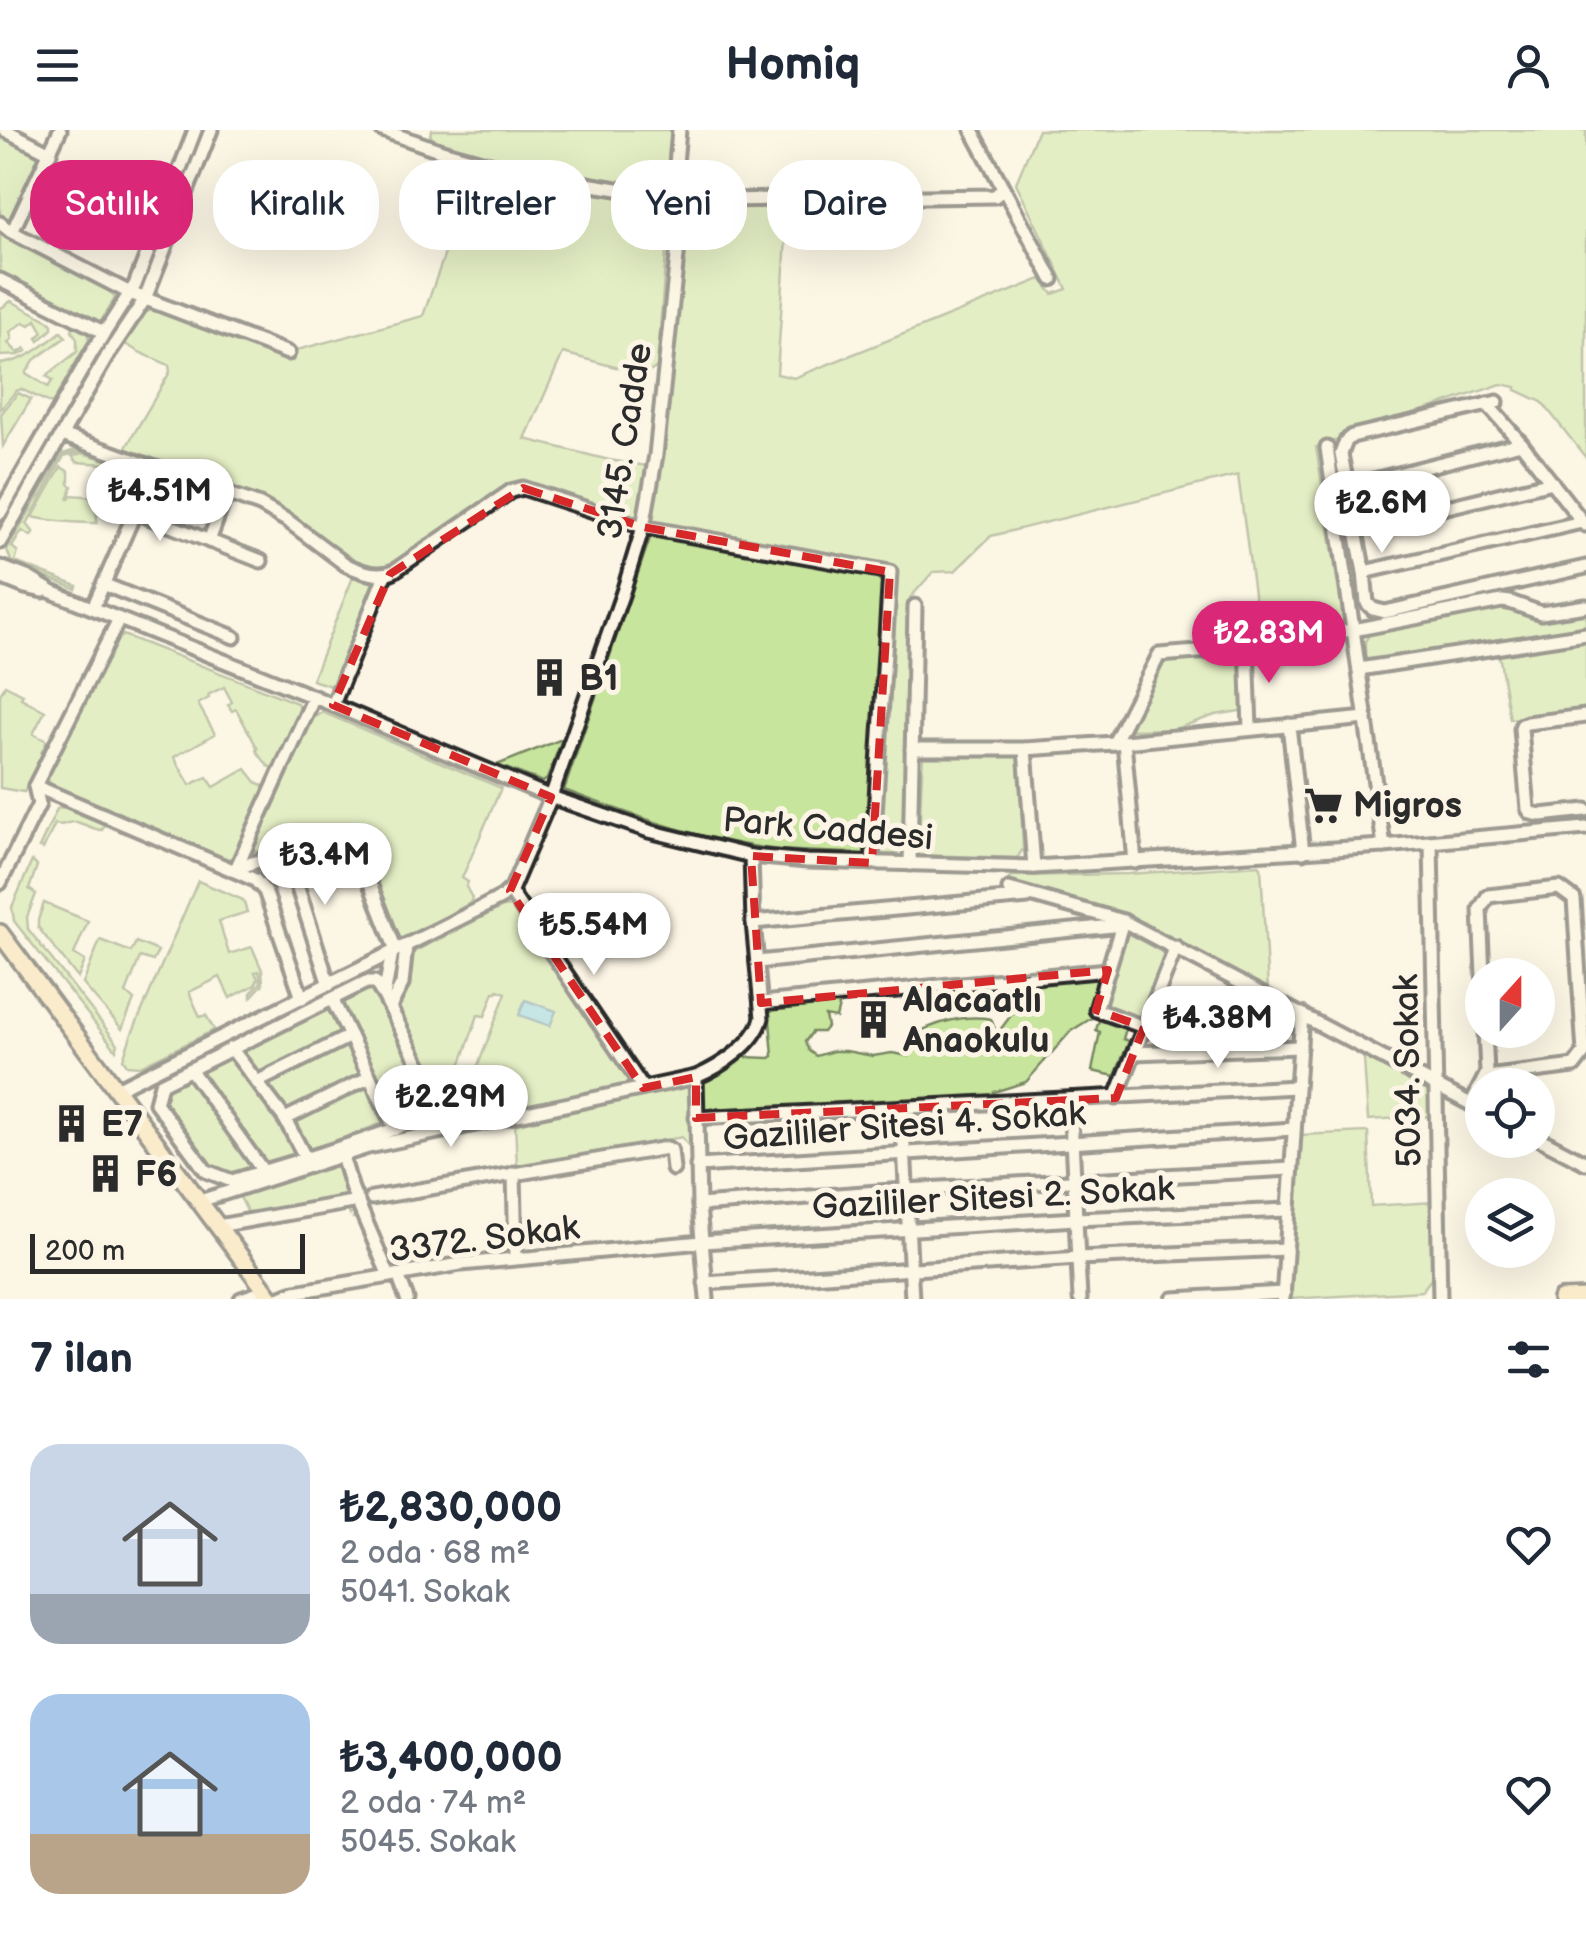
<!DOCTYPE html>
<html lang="tr">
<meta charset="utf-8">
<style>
body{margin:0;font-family:"Balsamiq Sans",sans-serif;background:#f6f6f7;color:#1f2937;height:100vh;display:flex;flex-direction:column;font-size:38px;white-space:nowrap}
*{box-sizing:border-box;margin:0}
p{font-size:32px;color:#747a83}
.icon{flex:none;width:55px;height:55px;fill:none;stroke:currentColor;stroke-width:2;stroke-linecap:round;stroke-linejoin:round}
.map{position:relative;height:1169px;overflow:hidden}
.drawer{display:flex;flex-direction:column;background:#fff;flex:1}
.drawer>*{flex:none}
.banner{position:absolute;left:30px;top:30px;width:1000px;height:90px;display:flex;gap:20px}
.needle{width:65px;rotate:21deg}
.fabs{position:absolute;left:1465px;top:828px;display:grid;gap:20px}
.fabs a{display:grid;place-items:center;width:90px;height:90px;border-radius:50%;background:#fff;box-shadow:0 10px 40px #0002;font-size:50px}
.scale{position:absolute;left:30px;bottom:25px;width:275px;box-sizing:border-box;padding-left:10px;border:5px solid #2b2b2b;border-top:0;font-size:28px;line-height:35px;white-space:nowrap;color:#2b2b2b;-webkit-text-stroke:8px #fcf5e5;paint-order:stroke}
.price{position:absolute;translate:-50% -85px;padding:0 22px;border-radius:35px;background:#fff;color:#222;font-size:32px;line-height:65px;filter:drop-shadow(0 2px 5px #0008)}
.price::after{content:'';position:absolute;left:50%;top:60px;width:30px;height:22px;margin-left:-15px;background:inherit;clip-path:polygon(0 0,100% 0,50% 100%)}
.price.on{background:#db2777;color:#fff}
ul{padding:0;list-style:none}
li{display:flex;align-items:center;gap:30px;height:250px;padding:0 30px}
li span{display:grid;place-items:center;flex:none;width:280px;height:200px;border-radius:30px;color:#555}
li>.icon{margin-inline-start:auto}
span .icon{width:120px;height:120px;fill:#fffc;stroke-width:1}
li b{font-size:42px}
h2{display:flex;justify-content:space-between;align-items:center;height:120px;padding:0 30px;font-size:42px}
.pill{padding:0 35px;border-radius:40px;background:#fff;box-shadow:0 10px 40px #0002;font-size:35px;line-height:90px}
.pill.on{background:#db2777;color:#fff}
header{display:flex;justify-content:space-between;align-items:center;height:130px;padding:0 30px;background:#fff;font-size:45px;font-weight:800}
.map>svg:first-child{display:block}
.green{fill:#c7e59c;stroke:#798864;stroke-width:2.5}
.water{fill:#86d3e5;stroke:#62909b;stroke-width:2.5}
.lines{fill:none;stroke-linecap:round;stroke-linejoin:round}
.minor-casing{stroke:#2b2b2b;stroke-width:19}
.major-casing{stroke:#2b2b2b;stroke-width:22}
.minor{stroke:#fcf5e5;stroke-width:11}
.major{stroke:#f8deab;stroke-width:15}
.marked{fill:none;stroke:#d62828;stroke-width:8;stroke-dasharray:20 12;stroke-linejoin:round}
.labels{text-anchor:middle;stroke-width:10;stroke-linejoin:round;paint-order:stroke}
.street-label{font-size:35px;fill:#2b2b2b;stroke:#fcf5e5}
.poi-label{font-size:35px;font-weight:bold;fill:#2b2b2b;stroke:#fcf5e5;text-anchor:start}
</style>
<header><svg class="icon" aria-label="menu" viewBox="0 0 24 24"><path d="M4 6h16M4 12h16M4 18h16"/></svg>Homiq<svg class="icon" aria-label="person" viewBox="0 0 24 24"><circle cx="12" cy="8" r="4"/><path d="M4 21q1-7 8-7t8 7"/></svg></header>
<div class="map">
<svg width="1586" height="1169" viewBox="0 0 1586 1169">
<rect width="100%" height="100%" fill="#fcf5e5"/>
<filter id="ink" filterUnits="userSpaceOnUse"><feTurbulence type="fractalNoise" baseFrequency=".01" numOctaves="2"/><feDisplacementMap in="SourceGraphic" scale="20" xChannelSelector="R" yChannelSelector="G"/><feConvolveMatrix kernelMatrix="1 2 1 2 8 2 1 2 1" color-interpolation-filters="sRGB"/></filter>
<g filter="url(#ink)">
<g class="green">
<path d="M 432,0 L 674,0 L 669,58 L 663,61 L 459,19 L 433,9 L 430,5 Z"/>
<path d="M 1038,0 L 1586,0 L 1586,328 L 1542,272 L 1516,260 L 1516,257 L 1501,254 L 1316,317 L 1344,493 L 1247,506 L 1257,497 L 1257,486 L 1238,345 L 991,406 L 955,441 L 933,442 L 910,468 L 904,712 L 897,724 L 876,724 L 897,443 L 891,437 L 653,393 L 690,76 L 788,78 L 777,244 L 794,248 L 1041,149 L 1053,164 L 1067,159 L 1016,53 Z"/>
<path d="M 0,2 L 43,24 L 13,89 L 7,92 L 0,87 Z"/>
<path d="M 467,36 L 664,77 L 669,84 L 657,237 L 645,245 L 563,223 L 525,309 L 609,330 L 647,336 L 638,390 L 527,352 L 507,357 L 392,437 C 332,440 318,398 270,376 C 223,354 174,336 125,319 L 170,242 L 169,235 L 139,222 L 122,212 L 142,184 L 154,179 L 293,231 L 297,220 L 423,186 L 469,55 Z"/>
<path d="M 3,101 L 104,154 L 115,168 L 100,193 L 0,146 L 0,103 Z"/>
<path d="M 11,171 L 49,191 L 52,195 L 52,199 L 39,211 L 37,208 L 43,202 L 36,190 L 30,195 L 24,192 L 10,202 L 12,209 L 8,213 L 18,223 L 25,218 L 27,221 L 19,225 L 0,226 L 0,179 Z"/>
<path d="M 69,193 L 87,203 L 89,210 L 52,274 L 21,259 L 16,261 L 0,280 L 0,234 C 25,231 41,218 61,202 L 66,207 L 34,230 L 26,243 L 48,257 L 53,250 L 46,246 L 77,222 L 77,209 L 72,201 L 73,197 Z"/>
<path d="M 18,263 L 31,269 L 3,316 L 1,284 Z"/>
<path d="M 81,318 L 119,328 L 118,330 L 81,321 L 64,326 L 27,394 L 34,403 L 31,406 L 22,401 L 12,417 L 18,422 L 15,432 L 77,456 L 76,459 L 12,434 L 7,420 L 63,324 Z"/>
<path d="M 82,323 L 133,338 L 125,358 L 121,359 L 119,363 L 119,335 L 77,332 L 72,326 Z"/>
<path d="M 61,337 L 69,342 L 69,354 L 72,356 L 68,370 L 71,365 L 96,367 L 97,393 C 81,393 47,391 33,387 Z"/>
<path d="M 651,405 L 877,447 L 883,454 L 866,724 C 837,722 809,722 780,720 C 707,712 633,686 564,660 Z"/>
<path d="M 352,442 L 374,450 L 376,454 L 340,546 L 331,556 L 312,550 L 353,447 Z"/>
<path d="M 1498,478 L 1536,488 L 1586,481 L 1586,499 L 1365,535 L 1365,511 L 1373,500 Z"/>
<path d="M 123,505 L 297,573 L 302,583 L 276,639 L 268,636 L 256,620 L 258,619 L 236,579 L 232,581 L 228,575 L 232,572 L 224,557 L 208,565 L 209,568 L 198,574 L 215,604 L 174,627 L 190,655 L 207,647 L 214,657 L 246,639 L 256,652 L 267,658 L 236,726 L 226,730 L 51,655 L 47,648 L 117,510 Z"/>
<path d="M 1586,510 L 1586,580 L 1510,589 L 1499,524 Z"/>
<path d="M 1244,523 L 1246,580 L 1215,585 L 1175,599 L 1125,600 L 1163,529 Z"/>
<path d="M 5,555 L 23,564 L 21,568 L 45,581 L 33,604 L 47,611 L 41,623 L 44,625 L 24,662 L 0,658 L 0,565 Z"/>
<path d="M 322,582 L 501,658 L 462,748 L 468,752 L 466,757 L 472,768 L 470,773 L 398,813 L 353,721 L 295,738 C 287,723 269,723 253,721 L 313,589 Z"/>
<path d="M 562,609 L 547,649 L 543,652 L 497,635 Z"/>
<path d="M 1019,623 L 1023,719 L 1017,728 L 918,725 L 923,625 Z"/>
<path d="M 64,677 L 105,693 L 102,700 C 92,700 86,694 76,692 C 66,691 65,697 55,694 L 43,719 L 39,718 L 57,679 Z"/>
<path d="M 32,731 L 37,736 L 29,759 L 36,764 L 27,787 L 28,799 L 118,914 L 116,920 L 14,791 L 12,777 Z"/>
<path d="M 1259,735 L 1261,737 L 1268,861 L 1118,784 L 1102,781 L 1003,754 L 1013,746 L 1128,744 Z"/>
<path d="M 198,751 L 243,770 L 247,782 L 219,791 L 229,824 L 252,817 L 262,840 L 263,854 L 251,867 L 251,863 L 261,852 L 259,841 L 255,842 L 258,849 L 255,855 L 230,868 L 220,847 L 189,862 L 200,887 L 206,885 L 214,900 L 140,936 L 127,935 L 123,929 L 131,906 Z"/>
<path d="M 44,773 L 88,791 L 74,824 L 85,831 L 78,848 L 38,797 L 38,790 Z"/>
<path d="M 513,776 L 520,779 L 632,948 L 629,956 L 440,1000 L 437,986 C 447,976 459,980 465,965 L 473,967 L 482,943 L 477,941 L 477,938 L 506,863 L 498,860 L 497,862 L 494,862 L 485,886 L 478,885 L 452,959 L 458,962 L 448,968 L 436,961 L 395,874 L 405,842 L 411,842 L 412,823 L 503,777 Z"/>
<path d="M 1125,802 L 1167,825 L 1144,882 L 1139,887 L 1103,873 Z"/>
<path d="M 100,810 L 131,822 L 136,812 L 158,821 L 153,831 L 140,827 L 126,863 L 134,870 L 122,899 L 83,854 Z"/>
<path d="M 1099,844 L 1091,883 L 1095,886 L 1071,901 L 1026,952 L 994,962 L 992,967 L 710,984 L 703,979 L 704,950 L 744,927 L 770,928 L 773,926 L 769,879 L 840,872 L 836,888 L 825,886 L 827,897 L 823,902 L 812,902 L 805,912 L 809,921 L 816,926 L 833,921 L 846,921 L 873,926 L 892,923 L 909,926 L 911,918 L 909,908 C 932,893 964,884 991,889 L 997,904 L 1015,880 L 981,877 L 977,861 L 973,858 Z"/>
<path d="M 372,855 L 426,966 L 425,973 L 394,987 L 340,873 L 341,871 Z"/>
<path d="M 330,876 L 346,906 L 262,947 L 241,919 Z"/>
<path d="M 1100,887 L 1127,895 L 1123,909 L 1129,911 L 1115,946 L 1092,941 L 1100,902 L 1096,900 Z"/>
<path d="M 348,911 L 363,946 L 290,982 L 287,981 L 264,952 Z"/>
<path d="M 1361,923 L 1430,959 L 1433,986 L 1368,990 L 1364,929 Z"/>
<path d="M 228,926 L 231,927 L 296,1021 L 295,1025 L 268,1035 L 265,1034 L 198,942 L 198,940 Z"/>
<path d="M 188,946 L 190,947 L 255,1037 L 230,1045 L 209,1038 L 160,971 L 163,958 Z"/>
<path d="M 369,951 L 386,988 L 382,993 L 309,1022 L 306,1020 L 294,992 L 295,988 Z"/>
<path d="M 690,954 L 692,1021 L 682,1007 L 517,1037 L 515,991 Z"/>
<path d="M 1368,1002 L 1371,1076 L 1434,1072 L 1434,1145 L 1422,1161 L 1290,1169 L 1300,1005 Z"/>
<path d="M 347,1026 L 356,1059 L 377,1104 L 358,1088 L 353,1088 L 355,1081 L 350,1085 L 348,1080 L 236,1098 L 249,1085 L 239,1065 Z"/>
</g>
<path class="water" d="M 525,870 L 556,881 L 550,896 L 519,885 Z"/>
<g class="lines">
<defs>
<g id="minor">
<path d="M 5,0 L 50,23"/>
<path d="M 382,0 L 442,21 L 496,36 L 580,53 L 673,68 L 718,70 L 995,66 L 1003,59"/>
<path d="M 972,0 L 1052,149"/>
<path d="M 673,68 L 679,0"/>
<path d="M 0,93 L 10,101 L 130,163 L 288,223"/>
<path d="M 12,102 L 60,0"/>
<path d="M 0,150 L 103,202"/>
<path d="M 1497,272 L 1352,306 L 1346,311 L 1341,324 L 1364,442 L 1367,473 L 1373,479 L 1385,482 L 1586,437"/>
<path d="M 1487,274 L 1521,313 L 1585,395"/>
<path d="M 62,305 L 260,375 L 288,391 L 345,434 C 360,442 378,448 394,441 L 511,361 L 523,358 L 643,397 L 890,442 L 872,733"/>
<path d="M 1327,318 L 1384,716"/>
<path d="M 1346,357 L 1521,313"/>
<path d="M 0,383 L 92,222 L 135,155 L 195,0"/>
<path d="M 1355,399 L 1552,352"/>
<path d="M 209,411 L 222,375"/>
<path d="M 0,412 L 109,223 L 145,169 L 211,0"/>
<path d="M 0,437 L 29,448 L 52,462 L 314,567 L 551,667 L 649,701 L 751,726 L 807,731 L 1034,737 L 1384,716 L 1586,698"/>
<path d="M 1364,442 L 1582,392"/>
<path d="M 0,447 L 25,457 L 43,461"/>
<path d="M 103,454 L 234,507"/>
<path d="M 93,478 L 135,382 L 261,431"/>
<path d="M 1247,515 L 1250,599"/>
<path d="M 1359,539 L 1586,504"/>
<path d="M 333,575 L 385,445"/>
<path d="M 1586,586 L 1527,593 L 1522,595 L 1521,599 L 1528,679 L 1531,683 L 1541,685 L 1586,680"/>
<path d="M 1289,595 L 1303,722"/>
<path d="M 1124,612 L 1135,732"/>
<path d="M 1114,613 L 1159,525 L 1236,519 L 1250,513 L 1353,500 L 1502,471 L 1510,472 L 1541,483 L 1586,476"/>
<path d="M 912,619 L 1025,619 L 1114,613 L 1366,588"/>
<path d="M 1025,619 L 1034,737"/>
<path d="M 35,656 L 235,741 C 256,729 279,723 294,746 L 329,855"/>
<path d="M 1431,713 L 1440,1169"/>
<path d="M 910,734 L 915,476"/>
<path d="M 294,746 L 351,726 L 360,728 L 396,820"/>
<path d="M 0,753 L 39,674 L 35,656 L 119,489"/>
<path d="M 1009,759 L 1123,791 L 1482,980"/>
<path d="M 510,761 L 643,958"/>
<path d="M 1123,791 L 1096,880 L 1144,897"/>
<path d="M 753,792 L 1028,767"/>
<path d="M 757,832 L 1122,795"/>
<path d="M 1483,845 L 1480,779 L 1488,766 L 1559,758 L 1574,769 L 1584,923 L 1574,936 L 1495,946 L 1490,955"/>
<path d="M 384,866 L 375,852 L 366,852 L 161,954 L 156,973 L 206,1041 L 232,1051 C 265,1040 414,999 429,981 C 435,974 434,968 432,959 L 384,866 L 392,822"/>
<path d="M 302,868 L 265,761 L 255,750 L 235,741 L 314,567"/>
<path d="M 332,869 L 395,999"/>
<path d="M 761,873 L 1108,840"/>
<path d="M 390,877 L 402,854 L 406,816"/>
<path d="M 1148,886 L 1289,880"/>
<path d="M 231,918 L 285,989 L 305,1027"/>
<path d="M 1134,923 L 1300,917"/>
<path d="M 190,939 L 263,1041"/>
<path d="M 696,947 L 699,1075 L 707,1169"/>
<path d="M 257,952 L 350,906"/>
<path d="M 117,959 L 479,779 L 502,767 L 512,758 L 551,667 L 623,462 L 643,397 L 656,325 L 683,69"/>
<path d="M 1116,968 L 1176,817"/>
<path d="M 1070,969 L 1080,1169"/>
<path d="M 1471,974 L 1487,943 L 1485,900"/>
<path d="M 902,977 L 912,1169"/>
<path d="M 696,988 L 1296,957"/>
<path d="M 285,989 L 370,947"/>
<path d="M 1538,1008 L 1586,1033"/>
<path d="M 342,1026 L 352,1059 L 389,1146"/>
<path d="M 697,1036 L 1294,999"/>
<path d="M 514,1043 L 516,1128"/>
<path d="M 372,1068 L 667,1018 L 671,1020 L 673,1039"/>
<path d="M 200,1071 L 368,1017 L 696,947 C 720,937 755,914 762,888 L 753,792 L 751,726"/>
<path d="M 699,1075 L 905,1060 L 1291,1039"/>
<path d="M 218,1096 L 358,1071"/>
<path d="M 398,1145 L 407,1169"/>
<path d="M 705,1153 L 1078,1128 L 1286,1119"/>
<path d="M 241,1169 L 265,1161"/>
<path d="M 275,1169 L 295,1162 L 461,1134 L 702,1112 L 1076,1089 L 1288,1080"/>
<path d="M 1173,1169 L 1284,1163"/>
<path d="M 1283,1169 L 1302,884"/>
</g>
<g id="major">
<path d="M 0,803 L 272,1169"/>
<path d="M 1561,1169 L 1586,1168"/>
</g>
</defs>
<use href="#minor" class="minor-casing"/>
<use href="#major" class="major-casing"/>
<use href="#minor" class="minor"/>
<use href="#major" class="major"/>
</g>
</g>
<path d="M0 0H1586V1169H0ZM 523,358 L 643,397 L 890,442 L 872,733 L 751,726 L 761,873 L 1108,840 L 1096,880 L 1144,897 L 1116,968 L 696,988 L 696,947 L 643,958 L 510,761 L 551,667 L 333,575 L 390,444 Z" fill="#fcf5e5" fill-opacity=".55" fill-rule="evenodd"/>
<path class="marked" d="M 523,358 L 643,397 L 890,442 L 872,733 L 751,726 L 761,873 L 1108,840 L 1096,880 L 1144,897 L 1116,968 L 696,988 L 696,947 L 643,958 L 510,761 L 551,667 L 333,575 L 390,444 Z"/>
<defs>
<symbol id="building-bare" viewBox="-9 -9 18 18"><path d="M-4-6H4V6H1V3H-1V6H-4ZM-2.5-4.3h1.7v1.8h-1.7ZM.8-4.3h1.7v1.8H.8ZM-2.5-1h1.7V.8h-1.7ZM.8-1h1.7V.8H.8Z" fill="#2b2b2b" stroke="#fcf5e5" stroke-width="2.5" paint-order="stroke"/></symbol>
<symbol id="supermarket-bare" viewBox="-9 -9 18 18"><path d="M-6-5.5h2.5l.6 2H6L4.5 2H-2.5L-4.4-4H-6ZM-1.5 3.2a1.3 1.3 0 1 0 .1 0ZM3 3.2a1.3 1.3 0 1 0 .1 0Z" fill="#2b2b2b" stroke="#fcf5e5" stroke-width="2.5" paint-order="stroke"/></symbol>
</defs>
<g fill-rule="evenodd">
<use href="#building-bare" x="522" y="520" width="55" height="55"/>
<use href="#supermarket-bare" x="1296" y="648" width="55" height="55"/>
<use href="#building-bare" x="846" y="862" width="55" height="55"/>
<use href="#building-bare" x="44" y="966" width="55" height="55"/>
<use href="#building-bare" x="78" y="1016" width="55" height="55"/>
</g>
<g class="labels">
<g class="street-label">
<text transform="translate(624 311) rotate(-81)" y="12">3145. Cadde</text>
<text transform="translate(828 698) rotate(5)" y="12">Park Caddesi</text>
<text transform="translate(1407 941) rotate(-91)" y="12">5034. Sokak</text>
<text transform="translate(904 995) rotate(-4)" y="12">Gazililer Sitesi 4. Sokak</text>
<text transform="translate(993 1067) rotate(-3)" y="12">Gazililer Sitesi 2. Sokak</text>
<text transform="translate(484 1108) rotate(-7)" y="12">3372. Sokak</text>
</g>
<g class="poi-label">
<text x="579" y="560">B1</text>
<text x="1353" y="687">Migros</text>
<text x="903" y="882">Alacaatlı<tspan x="903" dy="40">Anaokulu</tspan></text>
<text x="101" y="1006">E7</text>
<text x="135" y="1056">F6</text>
</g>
</g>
</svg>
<div class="fabs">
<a><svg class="needle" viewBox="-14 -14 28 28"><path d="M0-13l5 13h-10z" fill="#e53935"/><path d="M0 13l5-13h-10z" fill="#747a83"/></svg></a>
<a><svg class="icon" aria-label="locate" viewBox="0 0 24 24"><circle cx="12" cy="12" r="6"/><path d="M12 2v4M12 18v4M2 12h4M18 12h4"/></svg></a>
<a><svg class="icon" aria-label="layers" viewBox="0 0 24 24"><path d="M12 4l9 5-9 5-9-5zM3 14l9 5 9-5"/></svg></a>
</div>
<div class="scale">200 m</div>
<b class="price" style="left:160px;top:414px">₺4.51M</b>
<b class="price" style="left:1382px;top:426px">₺2.6M</b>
<b class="price on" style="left:1269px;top:556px">₺2.83M</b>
<b class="price" style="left:325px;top:778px">₺3.4M</b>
<b class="price" style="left:594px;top:848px">₺5.54M</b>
<b class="price" style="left:1218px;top:941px">₺4.38M</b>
<b class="price" style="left:451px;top:1020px">₺2.29M</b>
<div class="banner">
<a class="pill on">Satılık</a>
<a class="pill">Kiralık</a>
<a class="pill">Filtreler</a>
<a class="pill">Yeni</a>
<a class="pill">Daire</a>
</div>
</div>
<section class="drawer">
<h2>7 ilan<svg class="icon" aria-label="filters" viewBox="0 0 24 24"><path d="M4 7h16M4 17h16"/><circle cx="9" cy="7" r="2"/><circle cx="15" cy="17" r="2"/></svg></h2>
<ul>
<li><span style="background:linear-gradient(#c9d6e8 75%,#9aa5b1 0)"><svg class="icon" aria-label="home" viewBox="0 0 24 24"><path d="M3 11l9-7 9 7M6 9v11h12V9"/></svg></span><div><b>₺2,830,000</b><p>2 oda · 68 m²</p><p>5041. Sokak</p></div><svg class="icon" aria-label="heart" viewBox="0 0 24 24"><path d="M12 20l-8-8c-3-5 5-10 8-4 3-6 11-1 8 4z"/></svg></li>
<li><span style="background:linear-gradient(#a9c7e8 70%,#b9a48a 0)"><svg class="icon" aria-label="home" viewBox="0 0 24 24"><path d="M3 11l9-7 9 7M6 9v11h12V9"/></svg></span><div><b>₺3,400,000</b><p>2 oda · 74 m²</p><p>5045. Sokak</p></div><svg class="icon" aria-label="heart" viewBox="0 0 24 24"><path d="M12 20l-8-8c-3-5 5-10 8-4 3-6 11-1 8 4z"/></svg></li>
</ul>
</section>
